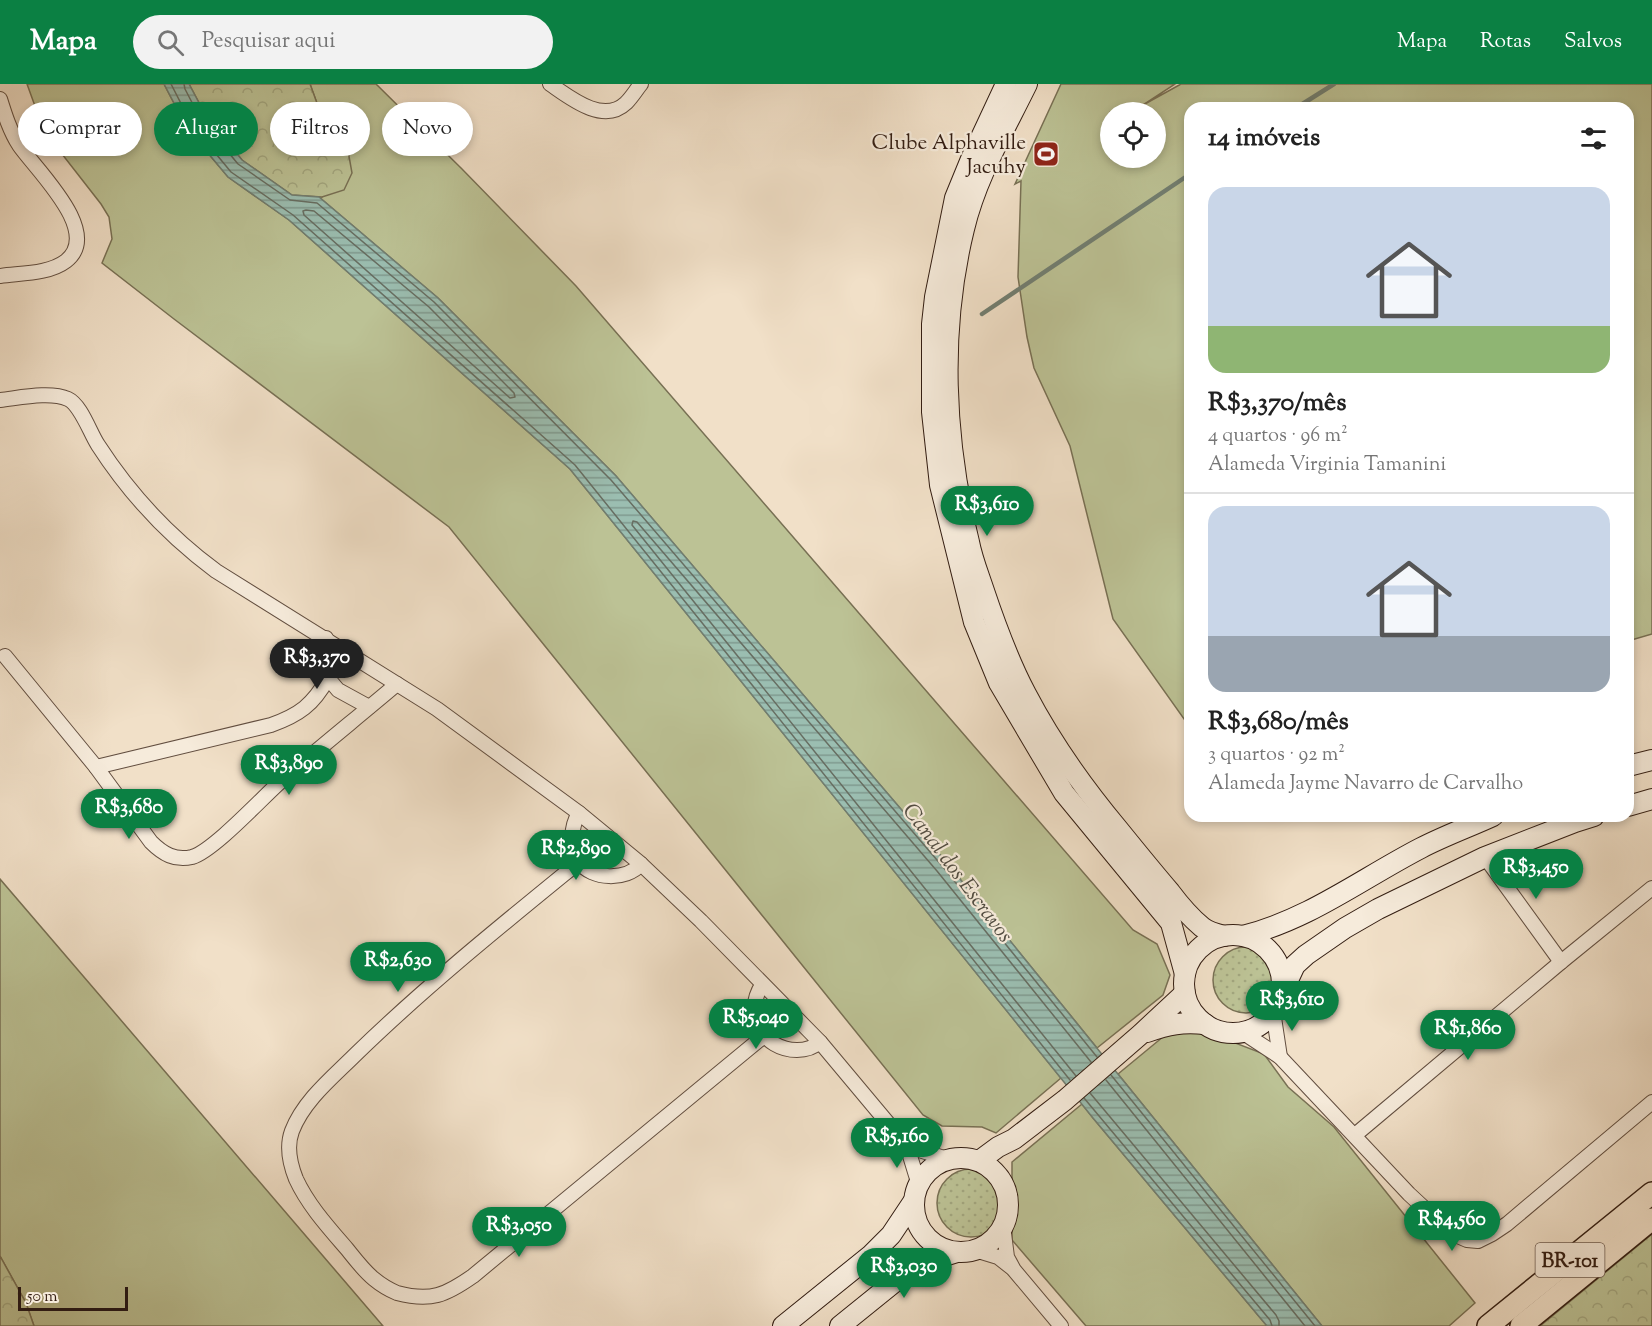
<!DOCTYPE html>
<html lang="pt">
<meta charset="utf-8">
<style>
body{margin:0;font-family:"Sorts Mill Goudy",serif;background:#f2f2f2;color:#222;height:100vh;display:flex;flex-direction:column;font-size:22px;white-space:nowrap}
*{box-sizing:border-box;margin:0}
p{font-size:20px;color:#767676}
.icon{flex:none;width:33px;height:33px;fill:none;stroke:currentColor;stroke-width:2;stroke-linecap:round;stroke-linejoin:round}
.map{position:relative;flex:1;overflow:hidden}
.side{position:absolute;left:1184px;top:18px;width:450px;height:720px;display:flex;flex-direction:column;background:#fff;border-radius:18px;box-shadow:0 3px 9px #0003}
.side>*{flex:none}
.guide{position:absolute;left:18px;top:18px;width:570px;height:54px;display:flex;gap:12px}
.fabs{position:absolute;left:1100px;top:18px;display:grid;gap:12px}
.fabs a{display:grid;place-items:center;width:66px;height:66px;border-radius:50%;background:#fff;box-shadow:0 3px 9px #0003;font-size:30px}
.scale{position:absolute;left:18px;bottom:15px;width:110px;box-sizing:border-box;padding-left:6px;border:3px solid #331d12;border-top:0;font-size:16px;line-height:21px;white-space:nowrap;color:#331d12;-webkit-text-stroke:4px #f6ebdb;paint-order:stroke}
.price{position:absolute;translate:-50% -51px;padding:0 14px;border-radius:21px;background:#0b8043;color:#fff;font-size:20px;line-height:39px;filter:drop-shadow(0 2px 3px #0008)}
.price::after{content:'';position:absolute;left:50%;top:36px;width:18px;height:14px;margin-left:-9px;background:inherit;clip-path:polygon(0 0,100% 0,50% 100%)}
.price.on{background:#222;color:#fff}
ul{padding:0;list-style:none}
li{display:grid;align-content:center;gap:12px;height:318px;padding:0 24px}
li+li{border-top:2px solid #e0e0e0}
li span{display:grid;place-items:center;height:186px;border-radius:18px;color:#555}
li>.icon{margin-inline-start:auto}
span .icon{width:108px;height:108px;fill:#fffc;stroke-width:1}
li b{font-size:26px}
h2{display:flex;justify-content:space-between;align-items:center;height:72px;padding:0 24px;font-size:26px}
.tag{padding:0 21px;border-radius:27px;background:#fff;box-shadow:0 3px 9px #0003;font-size:21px;line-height:54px}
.tag.on{background:#0b8043;color:#fff}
header{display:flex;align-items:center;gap:36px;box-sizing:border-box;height:84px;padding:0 30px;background:#0b8043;color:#fff}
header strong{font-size:28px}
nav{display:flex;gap:33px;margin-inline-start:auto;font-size:21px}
.search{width:420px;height:54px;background:#f2f2f2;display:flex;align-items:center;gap:15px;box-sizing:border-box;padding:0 21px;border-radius:33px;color:#767676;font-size:22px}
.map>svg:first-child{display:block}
.green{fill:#bcc295;stroke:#787054;stroke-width:1.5;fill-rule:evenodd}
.forest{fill:url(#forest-crowns);stroke:#787054;stroke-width:1.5}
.garden{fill:url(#garden-dots);stroke:#787054;stroke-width:1.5}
.water{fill:url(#water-rules);stroke:#717e71;stroke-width:1.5}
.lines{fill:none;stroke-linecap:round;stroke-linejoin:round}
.shore{stroke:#676e62;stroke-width:1.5}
.stream{stroke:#717e71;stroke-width:4.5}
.street-casing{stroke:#624e40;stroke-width:16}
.secondary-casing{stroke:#331d12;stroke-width:22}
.primary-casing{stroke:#331d12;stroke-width:24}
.street{stroke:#f6ebdb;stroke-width:14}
.secondary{stroke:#f6ebdb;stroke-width:20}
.primary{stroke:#f1e0c8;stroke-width:21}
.labels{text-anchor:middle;stroke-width:4.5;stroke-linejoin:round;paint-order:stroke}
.shield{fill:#f6ebdb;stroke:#6e5b4e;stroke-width:1.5}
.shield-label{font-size:20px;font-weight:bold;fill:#331d12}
.poi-label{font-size:21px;fill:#331d12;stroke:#f6ebdb;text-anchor:end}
.water-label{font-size:22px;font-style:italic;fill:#524d42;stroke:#f6ebdb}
</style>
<header>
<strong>Mapa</strong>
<div class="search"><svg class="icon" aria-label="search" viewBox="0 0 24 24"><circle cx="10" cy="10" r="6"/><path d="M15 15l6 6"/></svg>Pesquisar aqui</div>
<nav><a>Mapa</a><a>Rotas</a><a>Salvos</a></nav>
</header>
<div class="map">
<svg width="1652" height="1242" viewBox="0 0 1652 1242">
<defs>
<pattern id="forest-crowns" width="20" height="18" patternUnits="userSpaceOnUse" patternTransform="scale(1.5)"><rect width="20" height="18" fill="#bcc295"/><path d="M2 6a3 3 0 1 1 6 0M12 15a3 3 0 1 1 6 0" fill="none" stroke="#a2a67f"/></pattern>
<pattern id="garden-dots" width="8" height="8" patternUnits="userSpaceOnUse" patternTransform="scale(1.5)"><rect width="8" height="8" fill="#bcc295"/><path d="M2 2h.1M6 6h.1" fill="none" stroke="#a2a67f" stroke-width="1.8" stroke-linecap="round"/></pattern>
<pattern id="water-rules" width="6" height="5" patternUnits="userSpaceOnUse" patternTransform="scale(1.5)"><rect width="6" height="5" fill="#9bbeb1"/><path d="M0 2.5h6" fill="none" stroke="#7f9a8f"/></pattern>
</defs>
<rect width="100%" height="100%" fill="#f1e0c8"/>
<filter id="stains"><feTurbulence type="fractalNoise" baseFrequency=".00333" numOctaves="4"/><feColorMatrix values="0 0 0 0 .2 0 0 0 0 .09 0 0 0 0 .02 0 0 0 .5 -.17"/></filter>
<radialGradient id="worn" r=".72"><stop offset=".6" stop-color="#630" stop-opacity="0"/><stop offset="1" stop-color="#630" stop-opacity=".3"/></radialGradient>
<g class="green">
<path d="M 27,0 L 164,0 L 187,44 L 228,93 L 289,136 L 570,385 L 1061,994 L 996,1049 L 982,1043 L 942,1042 L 923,1031 L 449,443 L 174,235 L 102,179 L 112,155 L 109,133 L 101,120 L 44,47 Z"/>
<path d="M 310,0 L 376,0 L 462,85 L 576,202 L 1133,846 L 1157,860 L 1170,891 L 1163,911 L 1097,964 L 947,779 L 616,392 L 438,214 L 319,113 L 322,113 L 347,61 L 318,22 Z"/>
<path d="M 1061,0 L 1175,0 L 1143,21 L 1181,0 L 1652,0 L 1652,550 L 1628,557 L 1628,24 L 1190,24 L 1189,642 L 1113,535 L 1070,362 L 1034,284 L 1027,253 L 1018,193 L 1021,97 L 1015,100 ZM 1110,28 L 1155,28 L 1155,74 L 1110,74 Z"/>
<path d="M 0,795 L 383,1242 L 34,1242 L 26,1219 L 0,1172 Z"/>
<path d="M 1181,938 L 1264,970 L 1288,1003 L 1334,1043 L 1475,1219 L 1449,1242 L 1322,1242 L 1118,990 Z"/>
<path d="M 1082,1020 L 1093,1034 L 1267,1242 L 1086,1242 L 1012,1156 L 1012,1078 Z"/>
</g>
<g class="forest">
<path d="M 189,0 L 310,0 L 318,22 L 347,61 L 352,89 L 344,106 L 322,113 L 292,111 L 242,76 L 205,30 Z"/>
<path d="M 1652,1150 L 1652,1242 L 1540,1242 Z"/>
<path d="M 0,1172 L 26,1219 L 34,1242 L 0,1242 Z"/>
</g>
<g class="garden">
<circle cx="1246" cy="896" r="33"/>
<circle cx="971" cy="1119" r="34"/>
</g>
<path class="water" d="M 164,0 L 189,0 L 205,30 L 242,76 L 292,111 L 319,113 L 438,214 L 616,392 L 947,779 L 1322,1242 L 1267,1242 L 1093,1034 L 570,385 L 289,136 L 228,93 L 187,44 Z"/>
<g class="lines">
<g class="shore">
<path d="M 171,0 L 192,41 L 231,88 L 293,131 L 575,381 L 1070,996"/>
<path d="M 184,0 L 185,5 L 200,34 L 238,80 L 290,116 L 317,119 L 434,218 L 611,396 L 943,783 L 1097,973"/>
<path d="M 306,126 L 314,127 L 429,223 L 514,309 L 515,313 L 510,314 L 304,131 L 303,127 Z"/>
<path d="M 1111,991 L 1315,1242"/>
<path d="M 1076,992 L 632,441 L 633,437 L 637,438 L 937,787 L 1091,978"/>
<path d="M 1106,996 L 1305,1242"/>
<path d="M 1090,1009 L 1276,1231 L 1279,1237 L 1279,1242"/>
<path d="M 1084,1014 L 1270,1236 L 1272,1242"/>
</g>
<g class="stream">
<path d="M 1296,24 L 1334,0"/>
<path d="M 982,230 L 1190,90"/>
</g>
<defs>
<g id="street">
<path d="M 550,0 C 569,13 603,41 626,19 C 632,13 636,6 641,0"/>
<path d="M 0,15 C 5,31 10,47 19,61 C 36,86 103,148 66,177 C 49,190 21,189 0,192"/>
<path d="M 0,316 C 19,314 50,307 68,315 C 81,321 90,349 98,361 C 129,409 170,453 216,487 L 437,625 L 579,729 L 641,780 L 701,837 L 820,958 L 907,1062 L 918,1098"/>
<path d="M 326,554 L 328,594 L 338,606 L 369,623"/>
<path d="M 5,572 L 96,683 L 151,758 C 163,770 175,777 192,773 C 213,767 261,715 280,698 C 318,665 358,633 397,600"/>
<path d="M 96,683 L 271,641 C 299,631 313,621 328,594"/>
<path d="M 579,729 C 571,742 569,764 579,778 C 592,796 626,797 641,780"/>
<path d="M 1485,773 L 1561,878"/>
<path d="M 579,778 C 503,840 426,902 356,970 C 333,993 304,1016 292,1047 C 286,1063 290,1080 296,1095 C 308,1121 328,1143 347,1165 C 355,1175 364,1187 374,1195 C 380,1200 390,1206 397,1209 C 431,1218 446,1211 473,1192 L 764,952"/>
<path d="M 762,901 C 743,930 763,966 797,966 C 806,966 813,964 820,958"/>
<path d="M 1273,927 L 1280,973"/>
<path d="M 1242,948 L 1280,973 L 1409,1110 L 1451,1149 L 1467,1156 L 1478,1157 L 1492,1150 L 1507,1140 L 1652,1018"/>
<path d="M 1355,1051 L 1561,878 L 1652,804"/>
<path d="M 907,1062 L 947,1075"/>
<path d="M 1003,1142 L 1007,1173 L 1014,1186 L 1061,1242"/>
<path d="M 975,1166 L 998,1173 L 1012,1184"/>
</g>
<g id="secondary">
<path d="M 1006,0 L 971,75 L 955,114 L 935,213 L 932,240 L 932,328 L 940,401 L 974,538 L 999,599 L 1064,709 L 1171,839 L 1185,890"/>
<path d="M 1027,0 C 1004,47 976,94 964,145 C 939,247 944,356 969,458 C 972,474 978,489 983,504 C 995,540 1008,576 1026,610 C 1051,658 1083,703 1118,745 C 1135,766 1152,787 1170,808 C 1179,820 1190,833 1202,843 C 1208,848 1216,850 1224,852"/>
<path d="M 1628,682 L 1652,676"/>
<path d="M 1628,722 L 1652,715"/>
<circle cx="1233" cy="900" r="49"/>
<path d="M 1243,852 C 1310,835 1361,795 1421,764 C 1444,752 1469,743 1493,732"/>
<path d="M 1281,911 L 1295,881 L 1306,871 L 1345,844 L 1378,825 L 1485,773 L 1575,738 L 1594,732"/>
<path d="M 1147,948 C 1169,940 1182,938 1205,940"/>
<circle cx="961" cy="1121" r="47"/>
<path d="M 979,1077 L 998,1063 L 1014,1055 L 1065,1016 L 1141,950 L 1185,909"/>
<path d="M 783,1242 L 871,1171 L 891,1151 L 913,1118"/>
<path d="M 840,1242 L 897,1196 L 925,1178 L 957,1168"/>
</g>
<g id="primary">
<path d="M 1488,1242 L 1652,1109"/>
<path d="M 1521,1242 L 1652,1135"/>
</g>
</defs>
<use href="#street" class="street-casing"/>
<use href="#secondary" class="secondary-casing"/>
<use href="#primary" class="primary-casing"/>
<use href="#street" class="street"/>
<use href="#secondary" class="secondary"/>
<use href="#primary" class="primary"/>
</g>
<defs>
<symbol id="stadium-square" viewBox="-11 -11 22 22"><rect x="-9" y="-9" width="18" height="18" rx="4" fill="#8f2418" stroke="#f6ebdb"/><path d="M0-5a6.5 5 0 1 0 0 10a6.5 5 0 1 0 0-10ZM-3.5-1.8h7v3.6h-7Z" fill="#fff"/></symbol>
</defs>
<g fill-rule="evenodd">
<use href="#stadium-square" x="1031" y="55" width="30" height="30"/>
</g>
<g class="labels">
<rect class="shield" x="1535.5" y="1159" width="69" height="34" rx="4.5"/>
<g class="shield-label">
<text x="1570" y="1183">BR-101</text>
</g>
<g class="poi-label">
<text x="1026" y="65">Clube Alphaville<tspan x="1026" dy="24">Jacuhy</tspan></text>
</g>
<g class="water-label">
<text transform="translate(959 788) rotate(53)" y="8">Canal dos Escravos</text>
</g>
</g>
<rect width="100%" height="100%" filter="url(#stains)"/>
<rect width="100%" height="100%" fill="url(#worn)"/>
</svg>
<div class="fabs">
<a><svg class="icon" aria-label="locate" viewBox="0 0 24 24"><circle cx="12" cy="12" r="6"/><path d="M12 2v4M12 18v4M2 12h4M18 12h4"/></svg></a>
</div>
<div class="scale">50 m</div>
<b class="price" style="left:987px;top:453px">R$3,610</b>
<b class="price on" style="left:317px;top:606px">R$3,370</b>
<b class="price" style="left:289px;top:712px">R$3,890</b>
<b class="price" style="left:129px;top:756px">R$3,680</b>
<b class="price" style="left:576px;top:797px">R$2,890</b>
<b class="price" style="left:1536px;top:816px">R$3,450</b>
<b class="price" style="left:398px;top:909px">R$2,630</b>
<b class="price" style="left:1292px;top:948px">R$3,610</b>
<b class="price" style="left:756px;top:966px">R$5,040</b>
<b class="price" style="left:1468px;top:977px">R$1,860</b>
<b class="price" style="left:897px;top:1085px">R$5,160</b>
<b class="price" style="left:1452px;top:1168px">R$4,560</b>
<b class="price" style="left:519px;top:1174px">R$3,050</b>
<b class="price" style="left:904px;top:1215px">R$3,030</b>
<div class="guide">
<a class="tag">Comprar</a>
<a class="tag on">Alugar</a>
<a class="tag">Filtros</a>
<a class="tag">Novo</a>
</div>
<section class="side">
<h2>14 imóveis<svg class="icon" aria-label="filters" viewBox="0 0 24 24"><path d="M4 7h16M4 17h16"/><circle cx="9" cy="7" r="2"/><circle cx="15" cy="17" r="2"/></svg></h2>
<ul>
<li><span style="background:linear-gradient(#c9d6e8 75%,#8fb573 0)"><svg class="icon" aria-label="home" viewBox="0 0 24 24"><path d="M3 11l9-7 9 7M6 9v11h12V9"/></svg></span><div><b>R$3,370/mês</b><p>4 quartos · 96 m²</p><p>Alameda Virginia Tamanini</p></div></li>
<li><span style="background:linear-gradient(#c9d6e8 70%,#9aa5b1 0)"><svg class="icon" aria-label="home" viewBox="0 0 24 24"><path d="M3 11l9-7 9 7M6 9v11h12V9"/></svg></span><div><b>R$3,680/mês</b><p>3 quartos · 92 m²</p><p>Alameda Jayme Navarro de Carvalho</p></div></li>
</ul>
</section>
</div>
